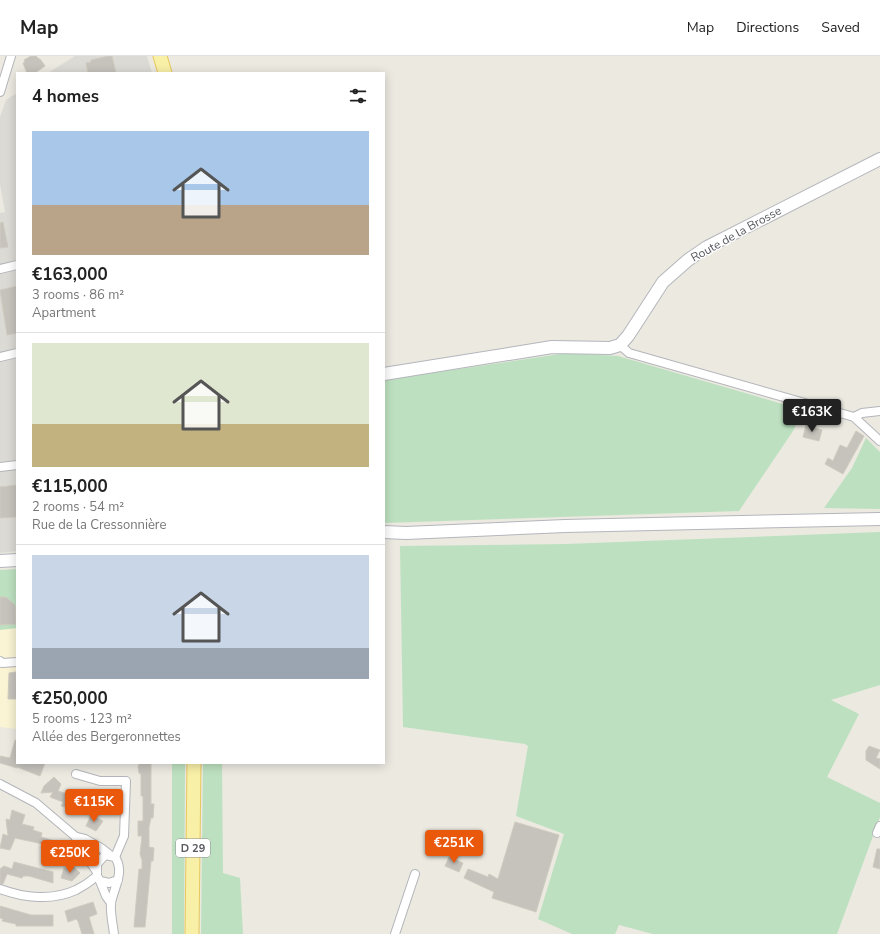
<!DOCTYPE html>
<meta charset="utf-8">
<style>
body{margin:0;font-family:"Nunito Sans",sans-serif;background:#f2f2f2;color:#222;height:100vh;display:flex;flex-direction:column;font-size:15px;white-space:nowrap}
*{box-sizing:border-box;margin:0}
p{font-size:13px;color:#767676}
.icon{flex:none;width:22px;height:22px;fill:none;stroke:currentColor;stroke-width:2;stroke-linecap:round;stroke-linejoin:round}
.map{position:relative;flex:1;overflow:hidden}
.sheet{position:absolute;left:16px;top:16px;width:369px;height:692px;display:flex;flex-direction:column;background:#fff;border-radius:0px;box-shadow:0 2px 10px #0003}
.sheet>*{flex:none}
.price{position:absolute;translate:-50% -34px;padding:0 9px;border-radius:4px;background:#ea580c;color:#fff;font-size:13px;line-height:26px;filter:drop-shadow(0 1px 2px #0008)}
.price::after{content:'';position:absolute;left:50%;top:24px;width:12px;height:9px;margin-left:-6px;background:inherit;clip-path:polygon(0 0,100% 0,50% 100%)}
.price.active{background:#222;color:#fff}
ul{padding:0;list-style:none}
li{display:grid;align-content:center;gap:8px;height:212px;padding:0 16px}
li+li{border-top:1px solid #e0e0e0}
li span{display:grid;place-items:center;height:124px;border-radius:0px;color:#555}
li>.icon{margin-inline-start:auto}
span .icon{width:72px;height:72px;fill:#fffc;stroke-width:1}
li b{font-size:17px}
h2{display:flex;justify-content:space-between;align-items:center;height:48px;padding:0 16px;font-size:17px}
header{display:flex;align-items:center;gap:24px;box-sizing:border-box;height:56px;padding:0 20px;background:#fff;border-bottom:1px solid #e0e0e0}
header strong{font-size:19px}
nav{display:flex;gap:22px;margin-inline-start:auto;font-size:14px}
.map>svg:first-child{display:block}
.commercial{fill:#faf4d5}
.industrial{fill:#dcdad4}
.green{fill:#bde1c0}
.building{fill:#c6c3bd;stroke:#cfcbbf}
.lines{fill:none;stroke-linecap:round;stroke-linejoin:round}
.street-casing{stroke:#b3b5ba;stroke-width:10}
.secondary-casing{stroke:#b4b6bc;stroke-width:14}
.primary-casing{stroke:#e6c75e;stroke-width:15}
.street{stroke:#fff;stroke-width:8}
.secondary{stroke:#fff;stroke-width:12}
.primary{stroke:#f8f0a7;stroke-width:13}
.labels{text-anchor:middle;stroke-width:3;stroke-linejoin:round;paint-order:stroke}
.shield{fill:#fff;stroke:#8b8c90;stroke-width:1}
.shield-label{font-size:11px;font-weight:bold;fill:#595b60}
.street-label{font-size:12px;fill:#595b60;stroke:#fff}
</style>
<header>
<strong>Map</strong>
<nav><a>Map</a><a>Directions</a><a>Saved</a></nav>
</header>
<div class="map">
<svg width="880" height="878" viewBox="0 0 880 878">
<rect width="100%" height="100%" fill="#ebe9e0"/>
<path class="commercial" d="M 17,514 L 17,673 L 0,671 L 0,516 Z"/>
<g class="industrial">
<path d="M 75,0 L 147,0 L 152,17 L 48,17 Z"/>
<path d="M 17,37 L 17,495 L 0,497 L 0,157 L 5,156 L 0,128 L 0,61 L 6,44 Z"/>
</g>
<g class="green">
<path d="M 567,297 L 618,300 L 803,354 L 793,375 L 739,455 L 384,467 L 384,324 Z"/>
<path d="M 866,382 L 880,396 L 880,453 L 824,452 L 852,412 Z"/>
<path d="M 880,476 L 880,629 L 831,644 L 859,658 L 827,721 L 880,747 L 880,761 L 837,878 L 653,878 L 619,869 L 615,878 L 572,878 L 538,863 L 564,778 L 516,760 L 528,690 L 525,688 L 403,671 L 400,490 L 566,488 Z"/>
<path d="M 17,513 L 17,572 L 0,574 L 0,569 L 16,568 L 15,549 L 6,541 L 0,541 L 0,514 Z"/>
<path d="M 172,707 L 185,707 L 184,878 L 172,878 Z"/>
<path d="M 203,707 L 222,707 L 223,817 L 240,822 L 243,878 L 201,878 Z"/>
</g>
<g class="building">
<path d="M 31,0 L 36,0 L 39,3 L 40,3 L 45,10 L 35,17 L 27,17 L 23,7 L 25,6 L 24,4 Z"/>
<path d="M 109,0 L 112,0 L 116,17 L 88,17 L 86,7 L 91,6 L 91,4 Z"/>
<path d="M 3,166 L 8,191 L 0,192 L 0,167 Z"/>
<path d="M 17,230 L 17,277 L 7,279 L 0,234 Z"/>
<path d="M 806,369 L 822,374 L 819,385 L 803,381 Z"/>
<path d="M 856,375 L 864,380 L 843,418 L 825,408 L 828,402 L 833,405 L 840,389 L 847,392 Z"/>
<path d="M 17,429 L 17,461 L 0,462 L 0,431 Z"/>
<path d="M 0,541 L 6,541 L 15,549 L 16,568 L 0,569 Z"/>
<path d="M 16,616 L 17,643 L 8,643 L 9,617 Z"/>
<path d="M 15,684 L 17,684 L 17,707 L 45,707 L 40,720 L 17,711 L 17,712 L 0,707 L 0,700 L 10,702 Z"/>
<path d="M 869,690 L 880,694 L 876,702 L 880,703 L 880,713 L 866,704 L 866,695 Z"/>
<path d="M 140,707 L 151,707 L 151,748 L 154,748 L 153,762 L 151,762 L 149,771 L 149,791 L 154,792 L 153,805 L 151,805 L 145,871 L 134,871 L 139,813 L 142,813 L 142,804 L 140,798 L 142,780 L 138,780 L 138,765 L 143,765 L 143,740 L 141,740 L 141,718 L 139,717 L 138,710 Z"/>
<path d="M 54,721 L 61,728 L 58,735 L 74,740 L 80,744 L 77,752 L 69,751 L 69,752 L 61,750 L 63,746 L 50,741 L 53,736 L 41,737 L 44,730 Z"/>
<path d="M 96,735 L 107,736 L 106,753 L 94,754 L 94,743 L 96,743 Z"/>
<path d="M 12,754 L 25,759 L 22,768 L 34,771 L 33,774 L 42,777 L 41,781 L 58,786 L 55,796 L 41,792 L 43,788 L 15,782 L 10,794 L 0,792 L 3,778 L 8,780 L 6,763 L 10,764 Z"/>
<path d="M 91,759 L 103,765 L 96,775 L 86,770 Z"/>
<path d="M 515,766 L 559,779 L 536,856 L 492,842 L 494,836 L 464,822 L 468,813 L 488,821 L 489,818 L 498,823 Z"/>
<path d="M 877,793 L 880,793 L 880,813 L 873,811 Z"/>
<path d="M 449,801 L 463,807 L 459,816 L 445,810 Z"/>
<path d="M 14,806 L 53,816 L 53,827 L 29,820 L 23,820 L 22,822 L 7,818 L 3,828 L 0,828 L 0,813 L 4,810 L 12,813 Z"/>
<path d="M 73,810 L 80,817 L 72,825 L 61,822 L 64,812 L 69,813 Z"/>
<path d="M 93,846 L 97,858 L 89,861 L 94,878 L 82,878 L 78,865 L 76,863 L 68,866 L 65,855 Z"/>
<path d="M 0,850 L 31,859 L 53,859 L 53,870 L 16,870 L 16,868 L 2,865 L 3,863 L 0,862 Z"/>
</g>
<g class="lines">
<defs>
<g id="street">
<path d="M 0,36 L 11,0"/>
<path d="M 0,213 L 17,209"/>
<path d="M 620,289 L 629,297 L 854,361 L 880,385"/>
<path d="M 0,301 L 17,297"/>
<path d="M 854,361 L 862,357 L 880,355"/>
<path d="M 0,411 L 17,409"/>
<path d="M 0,605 L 2,607 L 17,606"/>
<path d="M 76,718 L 100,725 L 126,725 L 124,780 L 115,801"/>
<path d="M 0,728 L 36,747 L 76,781 L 85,783 L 101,792 L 110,799"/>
<path d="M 877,777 L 880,770"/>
<path d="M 76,781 L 77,787 L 97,816"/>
<path d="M 100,825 L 106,840 L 111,847"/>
<path d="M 0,833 C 24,842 52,845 76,834 C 84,830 91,825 97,820"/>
<path d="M 114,878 C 113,869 110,856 111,847 C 114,831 125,816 115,801 L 105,799 L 97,808 L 97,820 L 100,825 L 109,827 L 118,824"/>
<path d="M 395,878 L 415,818"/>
</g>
<g id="secondary">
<path d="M 384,318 L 552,291 L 610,292 L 620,289 L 628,280 L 663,226 L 688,204 L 707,191 L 880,103"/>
<path d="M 384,476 L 406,477 L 565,470 L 880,463"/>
<path d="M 0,505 L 17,504"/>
</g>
<g id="primary">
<path d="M 160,0 L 165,17"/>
<path d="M 192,878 L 194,707"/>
</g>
</defs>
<use href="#street" class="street-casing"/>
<use href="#secondary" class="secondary-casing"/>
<use href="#primary" class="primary-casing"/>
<use href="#street" class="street"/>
<use href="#secondary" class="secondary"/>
<use href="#primary" class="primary"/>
</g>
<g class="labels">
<rect class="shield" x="176" y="783" width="34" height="18" rx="3"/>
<g class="shield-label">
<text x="193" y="796">D 29</text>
</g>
<g class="street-label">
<text transform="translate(736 178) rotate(-29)" y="4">Route de la Brosse</text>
</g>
</g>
</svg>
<b class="price active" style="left:812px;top:377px">€163K</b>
<b class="price" style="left:94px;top:767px">€115K</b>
<b class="price" style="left:454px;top:808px">€251K</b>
<b class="price" style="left:70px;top:818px">€250K</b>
<section class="sheet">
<h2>4 homes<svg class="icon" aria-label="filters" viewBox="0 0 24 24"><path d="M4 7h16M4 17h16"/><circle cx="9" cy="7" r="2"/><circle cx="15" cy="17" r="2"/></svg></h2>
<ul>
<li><span style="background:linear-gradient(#a9c7e8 60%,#b9a48a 0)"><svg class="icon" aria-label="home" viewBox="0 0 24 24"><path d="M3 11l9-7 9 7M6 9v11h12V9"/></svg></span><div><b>€163,000</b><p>3 rooms · 86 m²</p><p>Apartment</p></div></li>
<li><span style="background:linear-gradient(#dfe7d0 65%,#c2b280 0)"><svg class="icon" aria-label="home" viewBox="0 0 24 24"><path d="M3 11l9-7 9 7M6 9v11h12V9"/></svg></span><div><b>€115,000</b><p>2 rooms · 54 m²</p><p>Rue de la Cressonnière</p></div></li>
<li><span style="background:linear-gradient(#c9d6e8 75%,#9aa5b1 0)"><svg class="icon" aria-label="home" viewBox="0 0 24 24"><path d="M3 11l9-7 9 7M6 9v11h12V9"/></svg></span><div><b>€250,000</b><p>5 rooms · 123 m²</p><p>Allée des Bergeronnettes</p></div></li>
</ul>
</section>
</div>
